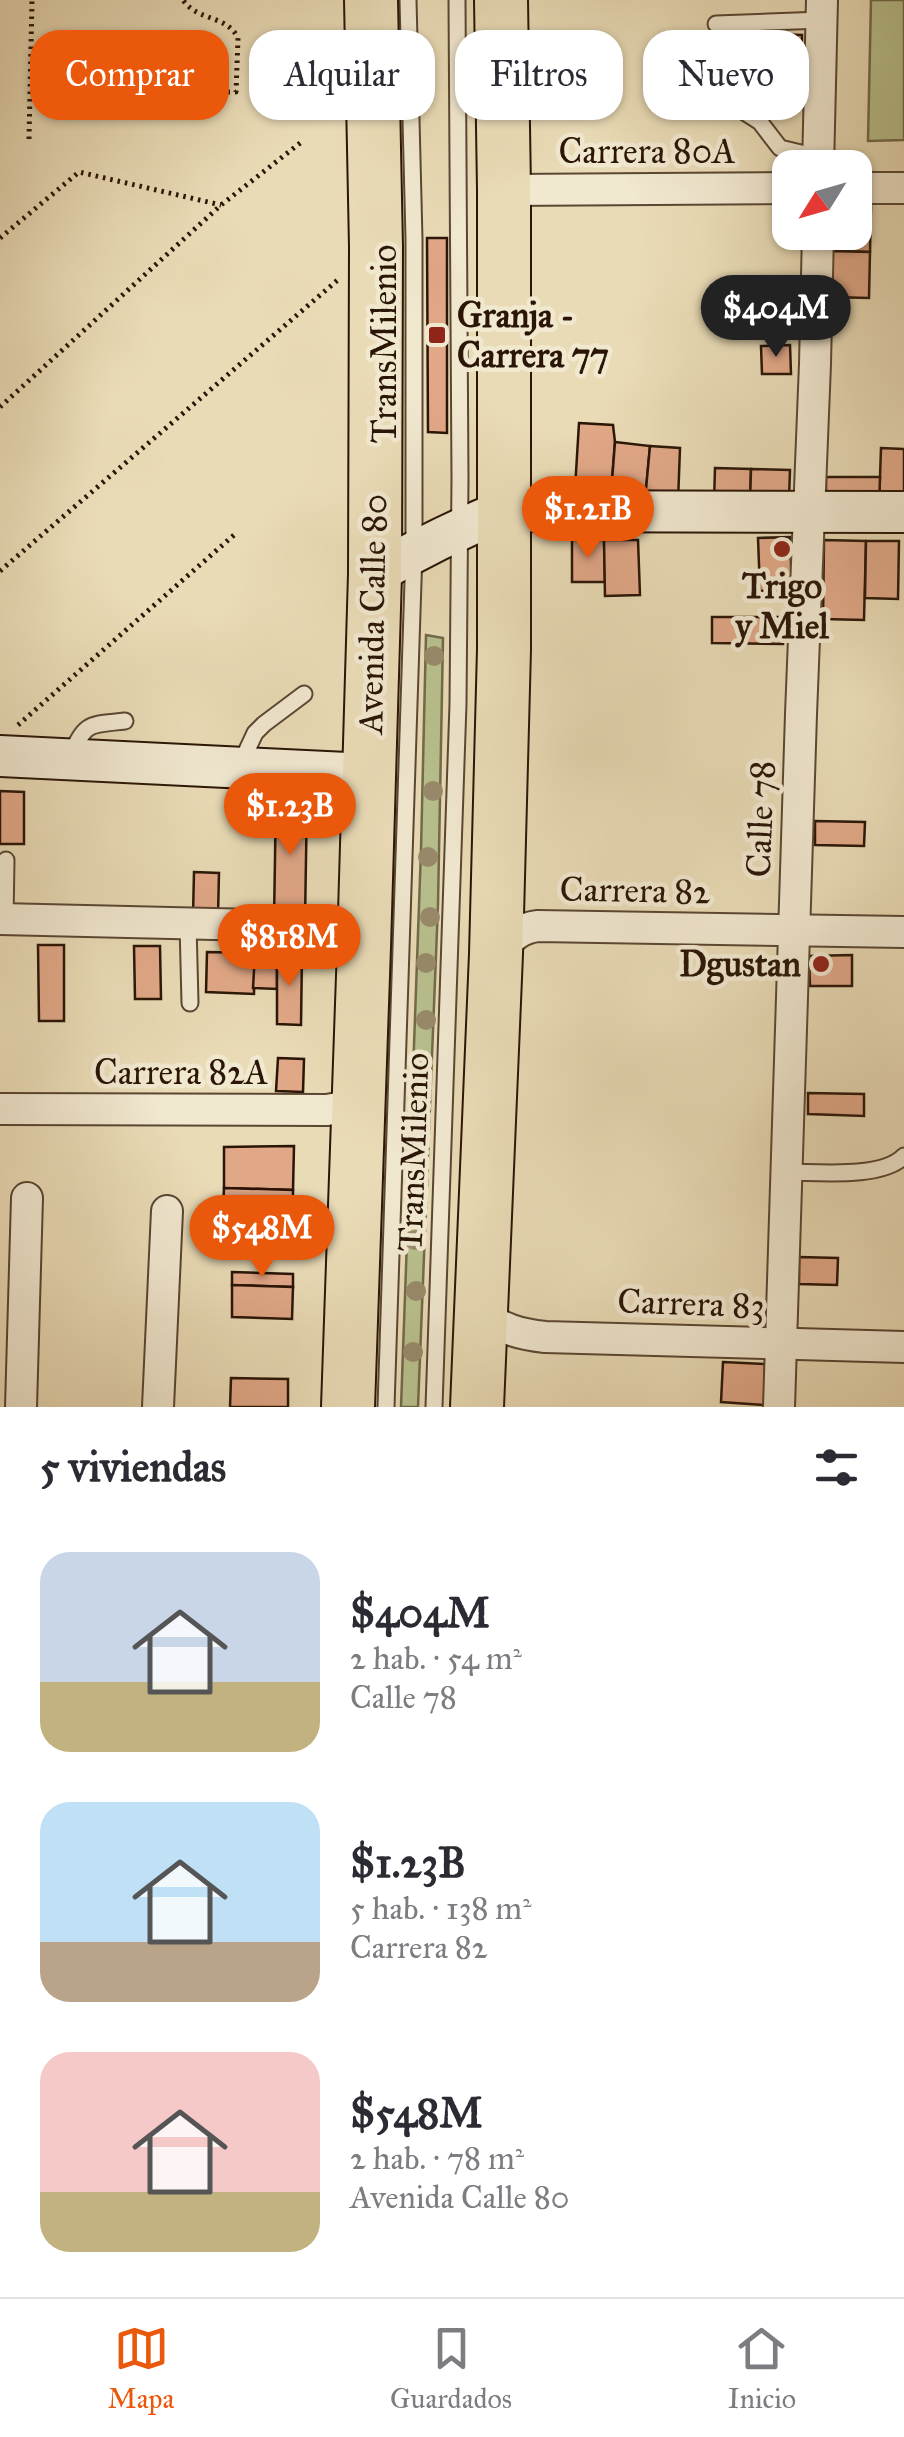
<!DOCTYPE html>
<html lang="es">
<meta charset="utf-8">
<style>
body{margin:0;font-family:"IM FELL Great Primer",serif;background:#f7f7f7;color:#2b2b33;height:100vh;display:flex;flex-direction:column;font-size:38px;white-space:nowrap}
*{box-sizing:border-box;margin:0}
p{font-size:32px;color:#7c7c81}
.icon{flex:none;width:55px;height:55px;fill:none;stroke:currentColor;stroke-width:2;stroke-linecap:round;stroke-linejoin:round}
.map{position:relative;height:1407px;overflow:hidden}
.details{display:flex;flex-direction:column;background:#fff;flex:1}
.details>*{flex:none}
.top-card{position:absolute;left:30px;top:30px;width:845px;height:90px;display:flex;gap:20px}
.needle{width:65px;rotate:233deg}
.controls{position:absolute;left:772px;top:150px;display:grid;gap:20px}
.controls a{display:grid;place-items:center;width:100px;height:100px;border-radius:20px;background:#fff;box-shadow:0 2px 8px #0004;font-size:50px}
.price{position:absolute;translate:-50% -85px;padding:0 22px;border-radius:35px;background:#ea580c;color:#fff;font-size:32px;line-height:65px;filter:drop-shadow(0 2px 5px #0008)}
.price::after{content:'';position:absolute;left:50%;top:60px;width:30px;height:22px;margin-left:-15px;background:inherit;clip-path:polygon(0 0,100% 0,50% 100%)}
.price.selected{background:#222;color:#fff}
ul{padding:0;list-style:none}
li{display:flex;align-items:center;gap:30px;height:250px;padding:0 40px}
li span{display:grid;place-items:center;flex:none;width:280px;height:200px;border-radius:30px;color:#555}
li>.icon{margin-inline-start:auto}
span .icon{width:120px;height:120px;fill:#fffc;stroke-width:1}
li b{font-size:42px}
h2{display:flex;justify-content:space-between;align-items:center;height:120px;padding:0 40px;font-size:42px}
.chip{padding:0 35px;border-radius:30px;background:#fff;box-shadow:0 2px 8px #0004;font-size:35px;line-height:90px}
.chip.selected{background:#ea580c;color:#fff}
.tab-bar{display:flex;justify-content:space-around;align-items:center;height:140px;border-top:2px solid #e1e1e2;background:#fff;font-size:28px;color:#7c7c81}
.tab-bar a{display:grid;justify-items:center;gap:5px}
.tab-bar .selected{color:#ea580c}
.map>svg:first-child{display:block}
.green{fill:#b8c08d;stroke:#716a4a;stroke-width:2.5}
.building{fill:#e1a888;stroke:#2a1506;stroke-width:2.5}
.lines{fill:none;stroke-linecap:round;stroke-linejoin:round}
.lane-casing{stroke:#5a4632;stroke-width:19}
.street-casing{stroke:#5a4632;stroke-width:34}
.secondary-casing{stroke:#2a1506;stroke-width:44}
.highway-casing{stroke:#2a1506;stroke-width:56}
.path{stroke:#2a1506;stroke-width:5;stroke-dasharray:2.5 5;stroke-linecap:butt}
.lane{stroke:#f1e8d0;stroke-width:15}
.street{stroke:#f1e8d0;stroke-width:30}
.secondary{stroke:#f1e8d0;stroke-width:40}
.highway{stroke:#e9dbb6;stroke-width:52}
.tree{fill:#988a6b}
.poi-dot{fill:#8f2418;stroke:#f1e8d0;stroke-width:4}
.labels{text-anchor:middle;stroke-width:9;stroke-linejoin:round;paint-order:stroke}
.street-label{font-size:35px;fill:#2a1506;stroke:#f1e8d0}
.poi-label{font-size:35px;font-weight:bold;fill:#2a1506;stroke:#f1e8d0;text-anchor:start}
</style>
<div class="map">
<svg width="904" height="1407" viewBox="0 0 904 1407">
<rect width="100%" height="100%" fill="#e9dbb6"/>
<filter id="stains"><feTurbulence type="fractalNoise" baseFrequency=".002" numOctaves="4"/><feColorMatrix values="0 0 0 0 .2 0 0 0 0 .09 0 0 0 0 .02 0 0 0 .5 -.17"/></filter>
<radialGradient id="worn" r=".72"><stop offset=".6" stop-color="#630" stop-opacity="0"/><stop offset="1" stop-color="#630" stop-opacity=".3"/></radialGradient>
<g class="green">
<path d="M 871,0 L 904,0 L 904,140 L 868,141 Z"/>
<path d="M 426,635 L 443,638 L 438,905 L 418,1407 L 401,1407 L 421,850 Z"/>
</g>
<g class="building">
<path d="M 769,34 L 802,35 L 801,85 L 768,84 Z"/>
<path d="M 855,207 L 871,207 L 870,252 L 831,251 L 831,232 L 855,232 Z"/>
<path d="M 427,238 L 447,238 L 447,433 L 428,432 Z"/>
<path d="M 831,251 L 870,252 L 869,298 L 830,297 Z"/>
<path d="M 790,345 L 791,374 L 762,374 L 761,346 Z"/>
<path d="M 579,423 L 613,425 L 615,442 L 610,507 L 574,505 Z"/>
<path d="M 615,442 L 650,446 L 645,500 L 610,507 Z"/>
<path d="M 650,446 L 680,448 L 678,502 L 645,500 Z"/>
<path d="M 881,448 L 904,449 L 904,507 L 879,506 Z"/>
<path d="M 715,468 L 751,469 L 750,503 L 714,502 Z"/>
<path d="M 751,469 L 790,470 L 789,498 L 750,503 Z"/>
<path d="M 826,477 L 880,477 L 879,506 L 826,505 Z"/>
<path d="M 790,537 L 792,590 L 760,591 L 758,538 Z"/>
<path d="M 572,540 L 604,540 L 605,582 L 572,582 Z"/>
<path d="M 604,540 L 638,540 L 640,595 L 605,596 Z"/>
<path d="M 824,540 L 866,541 L 864,620 L 823,619 Z"/>
<path d="M 866,541 L 899,541 L 898,599 L 865,598 Z"/>
<path d="M 712,617 L 783,617 L 783,644 L 712,643 Z"/>
<path d="M 0,791 L 24,792 L 24,844 L 0,844 Z"/>
<path d="M 276,796 L 307,797 L 305,921 L 274,920 Z"/>
<path d="M 815,821 L 865,822 L 864,846 L 815,845 Z"/>
<path d="M 194,872 L 219,873 L 218,916 L 193,915 Z"/>
<path d="M 38,945 L 64,945 L 64,1021 L 39,1021 Z"/>
<path d="M 134,946 L 160,946 L 161,999 L 135,999 Z"/>
<path d="M 207,952 L 255,953 L 254,994 L 206,992 Z"/>
<path d="M 255,953 L 277,953 L 277,989 L 253,988 Z"/>
<path d="M 277,953 L 302,954 L 301,1025 L 277,1024 Z"/>
<path d="M 852,955 L 852,986 L 810,986 L 809,956 Z"/>
<path d="M 278,1058 L 304,1059 L 303,1092 L 276,1091 Z"/>
<path d="M 808,1093 L 864,1094 L 864,1116 L 808,1114 Z"/>
<path d="M 294,1146 L 293,1190 L 224,1188 L 224,1147 Z"/>
<path d="M 224,1188 L 293,1190 L 293,1213 L 223,1211 Z"/>
<path d="M 233,1212 L 293,1213 L 293,1246 L 233,1245 Z"/>
<path d="M 799,1257 L 838,1258 L 837,1285 L 799,1284 Z"/>
<path d="M 232,1272 L 293,1274 L 293,1287 L 232,1285 Z"/>
<path d="M 232,1285 L 293,1287 L 292,1319 L 232,1317 Z"/>
<path d="M 723,1362 L 765,1364 L 764,1405 L 721,1402 Z"/>
<path d="M 231,1378 L 288,1379 L 288,1407 L 230,1407 Z"/>
</g>
<g class="lines">
<defs>
<g id="lane">
<path d="M 716,24 L 822,20"/>
<path d="M 659,84 L 735,106 L 760,122 L 780,148 L 805,154 L 817,154"/>
<path d="M 71,755 C 86,721 90,725 125,721"/>
<path d="M 241,763 L 255,733 L 264,724 L 304,694"/>
<path d="M 5,919 L 6,860"/>
<path d="M 188,924 L 190,1003"/>
<path d="M 787,1172 C 818,1172 882,1179 904,1156"/>
<path d="M 386,1407 L 414,551 L 414,239 L 408,0"/>
<path d="M 434,1407 L 458,704 L 460,478 L 457,0"/>
</g>
<g id="street">
<path d="M 818,168 L 822,0"/>
<path d="M 855,188 L 904,188"/>
<path d="M 504,190 L 790,188"/>
<path d="M 0,919 L 301,926 L 332,933 L 364,947"/>
<path d="M 496,954 C 509,940 518,928 538,926 L 904,932"/>
<path d="M 0,1109 L 327,1110 L 338,1108 L 359,1098"/>
<path d="M 481,1315 C 504,1329 518,1334 545,1337 L 904,1347"/>
<path d="M 21,1407 L 27,1198"/>
<path d="M 158,1407 L 167,1211"/>
<path d="M 779,1407 L 801,714 L 815,364 L 818,232"/>
</g>
<g id="secondary">
<path d="M 375,574 C 416,550 458,529 503,511 L 904,512"/>
<path d="M 0,756 L 368,774"/>
</g>
<g id="highway">
<path d="M 348,1407 L 364,947 L 375,574 L 376,247 L 371,0"/>
<path d="M 477,1407 L 496,954 L 504,649 L 504,190 L 501,0"/>
</g>
</defs>
<use href="#lane" class="lane-casing"/>
<use href="#street" class="street-casing"/>
<use href="#secondary" class="secondary-casing"/>
<use href="#highway" class="highway-casing"/>
<g class="path">
<path d="M 115,92 L 236,92 L 238,38 C 227,15 197,21 183,0"/>
<path d="M 29,139 L 32,0"/>
<path d="M 0,238 L 79,172 L 221,205"/>
<path d="M 0,407 L 221,205 L 304,140"/>
<path d="M 0,571 L 340,278"/>
<path d="M 18,725 L 234,535"/>
</g>
<use href="#lane" class="lane"/>
<use href="#street" class="street"/>
<use href="#secondary" class="secondary"/>
<use href="#highway" class="highway"/>
</g>
<g class="tree">
<circle cx="434" cy="656" r="10"/>
<circle cx="433" cy="791" r="10"/>
<circle cx="428" cy="857" r="10"/>
<circle cx="430" cy="917" r="10"/>
<circle cx="426" cy="963" r="10"/>
<circle cx="426" cy="1020" r="10"/>
<circle cx="422" cy="1065" r="10"/>
<circle cx="421" cy="1126" r="10"/>
<circle cx="419" cy="1184" r="10"/>
<circle cx="415" cy="1240" r="10"/>
<circle cx="416" cy="1291" r="10"/>
<circle cx="413" cy="1352" r="10"/>
</g>
<g class="poi-dot">
<rect x="427" y="325" width="20" height="20" rx="5"/>
<circle cx="782" cy="549" r="10"/>
<circle cx="821" cy="964" r="10"/>
</g>
<g class="labels">
<g class="street-label">
<text x="647" y="163">Carrera 80A</text>
<text transform="translate(384 344) rotate(-90)" y="12">TransMilenio</text>
<text transform="translate(372 614) rotate(-89)" y="12">Avenida Calle 80</text>
<text transform="translate(760 819) rotate(-88)" y="12">Calle 78</text>
<text transform="translate(635 890) rotate(1)" y="12">Carrera 82</text>
<text x="181" y="1084">Carrera 82A</text>
<text transform="translate(413 1152) rotate(-88)" y="12">TransMilenio</text>
<text transform="translate(691 1303) rotate(2)" y="12">Carrera 83</text>
</g>
<g class="poi-label">
<text x="457" y="327">Granja -<tspan x="457" dy="40">Carrera 77</tspan></text>
<text x="782" y="598" text-anchor="middle">Trigo<tspan x="782" dy="40">y Miel</tspan></text>
<text x="801" y="976" text-anchor="end">Dgustan</text>
</g>
</g>
<rect width="100%" height="100%" filter="url(#stains)"/>
<rect width="100%" height="100%" fill="url(#worn)"/>
</svg>
<div class="controls">
<a><svg class="needle" viewBox="-14 -14 28 28"><path d="M0-13l5 13h-10z" fill="#e53935"/><path d="M0 13l5-13h-10z" fill="#7c7c81"/></svg></a>
</div>
<b class="price selected" style="left:776px;top:360px">$404M</b>
<b class="price" style="left:588px;top:561px">$1.21B</b>
<b class="price" style="left:290px;top:858px">$1.23B</b>
<b class="price" style="left:289px;top:989px">$818M</b>
<b class="price" style="left:262px;top:1280px">$548M</b>
<div class="top-card">
<a class="chip selected">Comprar</a>
<a class="chip">Alquilar</a>
<a class="chip">Filtros</a>
<a class="chip">Nuevo</a>
</div>
</div>
<section class="details">
<h2>5 viviendas<svg class="icon" aria-label="filters" viewBox="0 0 24 24"><path d="M4 7h16M4 17h16"/><circle cx="9" cy="7" r="2"/><circle cx="15" cy="17" r="2"/></svg></h2>
<ul>
<li><span style="background:linear-gradient(#c9d6e8 65%,#c2b280 0)"><svg class="icon" aria-label="home" viewBox="0 0 24 24"><path d="M3 11l9-7 9 7M6 9v11h12V9"/></svg></span><div><b>$404M</b><p>2 hab. · 54 m²</p><p>Calle 78</p></div></li>
<li><span style="background:linear-gradient(#bfe0f5 70%,#b9a48a 0)"><svg class="icon" aria-label="home" viewBox="0 0 24 24"><path d="M3 11l9-7 9 7M6 9v11h12V9"/></svg></span><div><b>$1.23B</b><p>5 hab. · 138 m²</p><p>Carrera 82</p></div></li>
<li><span style="background:linear-gradient(#f6c9c9 70%,#c2b280 0)"><svg class="icon" aria-label="home" viewBox="0 0 24 24"><path d="M3 11l9-7 9 7M6 9v11h12V9"/></svg></span><div><b>$548M</b><p>2 hab. · 78 m²</p><p>Avenida Calle 80</p></div></li>
</ul>
</section>
<nav class="tab-bar">
<a class="selected"><svg class="icon" aria-label="map" viewBox="0 0 24 24"><path d="M3 6l6-2 6 2 6-2v14l-6 2-6-2-6 2zM9 4v14M15 6v14"/></svg>Mapa</a>
<a><svg class="icon" aria-label="saved" viewBox="0 0 24 24"><path d="M7 4h10v16l-5-4-5 4z"/></svg>Guardados</a>
<a><svg class="icon" aria-label="home" viewBox="0 0 24 24"><path d="M3 11l9-7 9 7M6 9v11h12V9"/></svg>Inicio</a>
</nav>
